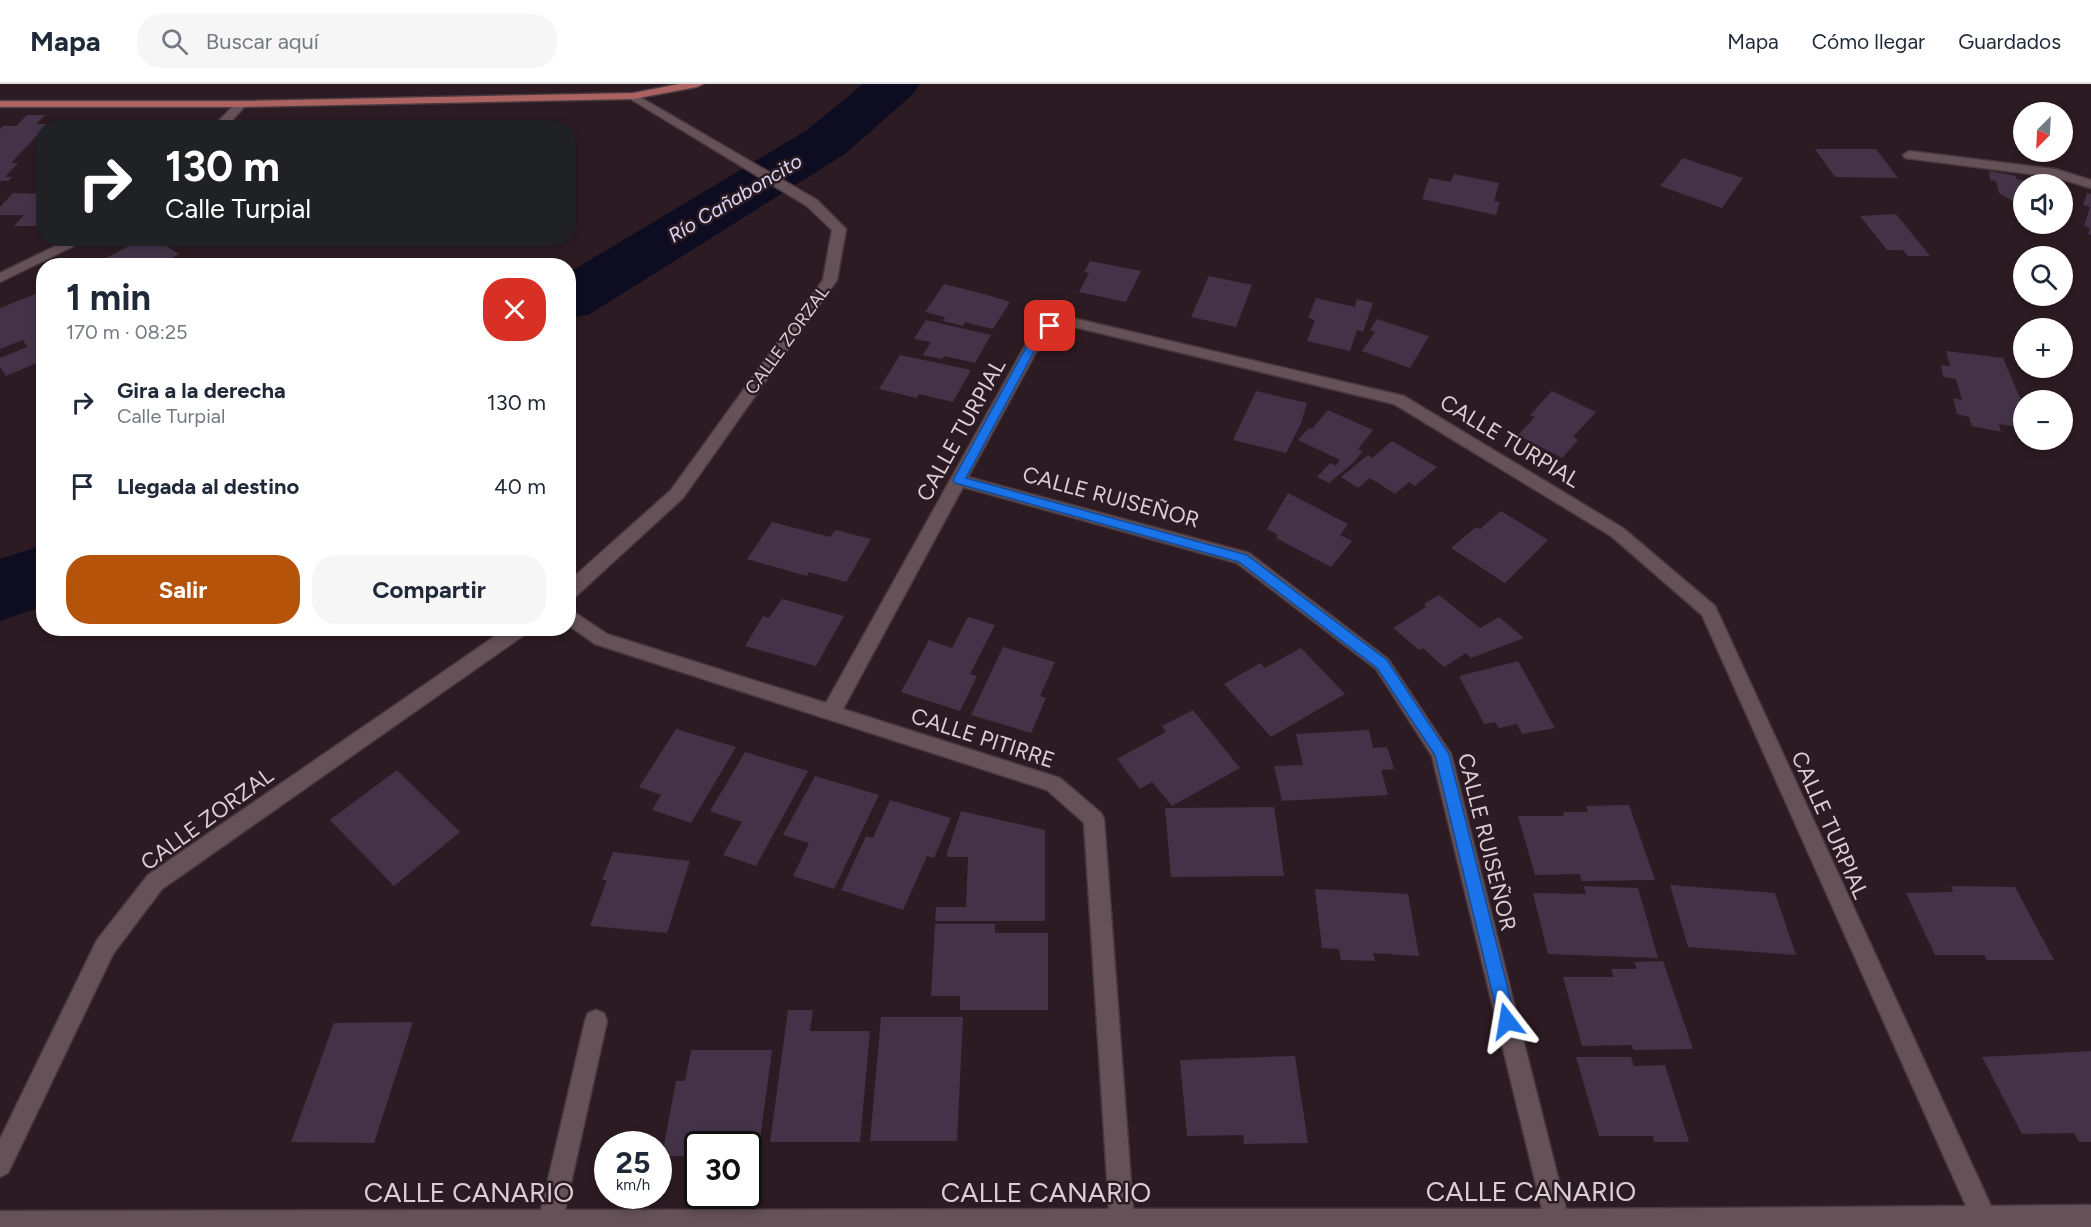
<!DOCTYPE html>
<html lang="es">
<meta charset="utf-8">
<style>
:root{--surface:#fff;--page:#f6f6f7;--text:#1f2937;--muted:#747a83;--line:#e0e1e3;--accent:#b45309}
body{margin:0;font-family:Figtree,sans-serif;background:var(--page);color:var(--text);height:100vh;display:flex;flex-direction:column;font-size:22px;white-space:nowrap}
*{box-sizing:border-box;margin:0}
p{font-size:20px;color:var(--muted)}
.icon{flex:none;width:33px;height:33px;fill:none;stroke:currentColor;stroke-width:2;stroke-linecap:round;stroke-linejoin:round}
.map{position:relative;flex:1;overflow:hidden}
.drawer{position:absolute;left:36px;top:174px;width:540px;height:378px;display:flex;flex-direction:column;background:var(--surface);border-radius:24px;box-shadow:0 3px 9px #0003}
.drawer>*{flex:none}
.banner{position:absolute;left:36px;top:36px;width:540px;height:126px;border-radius:24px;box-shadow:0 3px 9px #0003;background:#202124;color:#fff;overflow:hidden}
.needle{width:39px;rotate:204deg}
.fabs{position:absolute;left:2013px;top:18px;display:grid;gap:12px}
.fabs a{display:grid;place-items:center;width:60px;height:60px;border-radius:50%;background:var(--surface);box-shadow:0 3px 9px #0003;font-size:30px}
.speed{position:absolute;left:594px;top:1047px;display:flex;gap:12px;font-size:30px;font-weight:700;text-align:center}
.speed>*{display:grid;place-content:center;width:78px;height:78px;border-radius:50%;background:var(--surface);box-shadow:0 3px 9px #0003;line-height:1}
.speed small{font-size:15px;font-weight:400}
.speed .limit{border:3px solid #111;border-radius:9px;background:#fff;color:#111}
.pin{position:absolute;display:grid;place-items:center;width:51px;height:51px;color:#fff;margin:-26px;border-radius:12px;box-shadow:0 3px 9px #0006}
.me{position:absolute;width:66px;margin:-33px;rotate:346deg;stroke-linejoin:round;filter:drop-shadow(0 0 4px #0008)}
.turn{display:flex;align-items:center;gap:21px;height:126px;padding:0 30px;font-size:27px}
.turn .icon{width:78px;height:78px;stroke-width:2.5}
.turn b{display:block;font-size:42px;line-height:51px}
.round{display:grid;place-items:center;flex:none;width:63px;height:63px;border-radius:24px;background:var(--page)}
.summary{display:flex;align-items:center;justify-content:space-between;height:102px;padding:0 30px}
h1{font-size:36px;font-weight:700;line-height:45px}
.primary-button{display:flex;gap:12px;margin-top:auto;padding:12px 30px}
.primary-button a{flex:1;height:69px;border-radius:24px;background:var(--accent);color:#fff;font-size:24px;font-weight:700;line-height:69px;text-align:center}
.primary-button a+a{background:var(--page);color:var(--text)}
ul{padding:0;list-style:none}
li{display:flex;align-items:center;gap:18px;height:84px;padding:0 30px}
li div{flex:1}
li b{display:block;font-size:22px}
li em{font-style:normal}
header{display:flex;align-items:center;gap:36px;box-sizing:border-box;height:84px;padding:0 30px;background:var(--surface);border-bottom:2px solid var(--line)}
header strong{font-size:28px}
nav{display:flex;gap:33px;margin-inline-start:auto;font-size:21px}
.search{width:420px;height:54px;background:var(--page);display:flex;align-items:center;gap:15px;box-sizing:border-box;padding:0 21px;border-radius:24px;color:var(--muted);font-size:22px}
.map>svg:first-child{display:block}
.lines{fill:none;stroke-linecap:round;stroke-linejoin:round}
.river{fill:#0e0c20;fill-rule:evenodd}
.building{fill:#443348}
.minor-casing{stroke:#48393f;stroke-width:3}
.major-casing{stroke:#48393f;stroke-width:3}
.minor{fill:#665159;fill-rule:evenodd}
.major{fill:#ac6260;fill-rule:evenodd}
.route{fill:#1a73e8;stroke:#114b97;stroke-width:1.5}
.labels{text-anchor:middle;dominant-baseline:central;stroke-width:5;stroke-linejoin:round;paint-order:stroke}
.far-street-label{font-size:18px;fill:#dbced3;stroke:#2c1b22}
.far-water-label{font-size:20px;font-style:italic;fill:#d8d8f7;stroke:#2c1b22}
.street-label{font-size:22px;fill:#dbced3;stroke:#2c1b22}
.near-street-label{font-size:27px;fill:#dbced3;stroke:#2c1b22}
</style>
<header>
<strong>Mapa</strong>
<div class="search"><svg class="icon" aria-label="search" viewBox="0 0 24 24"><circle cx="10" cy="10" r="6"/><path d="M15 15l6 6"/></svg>Buscar aquí</div>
<nav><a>Mapa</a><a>Cómo llegar</a><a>Guardados</a></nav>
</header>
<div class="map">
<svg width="2091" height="1143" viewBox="0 0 2091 1143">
<rect width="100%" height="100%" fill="#2c1b22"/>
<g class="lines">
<g class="river">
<polygon points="863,0 920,0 912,11 845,70 590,230 568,235 568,189 807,46"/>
<polygon points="44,461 44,522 0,537 0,475"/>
</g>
</g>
<g class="building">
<polygon points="27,31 45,31 36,40 48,40 11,79 18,79 5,93 12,93 8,97 0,97 0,45 3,42 16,42"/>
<polygon points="1815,65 1876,65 1898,94 1835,93"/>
<polygon points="1683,74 1743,94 1722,124 1660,102"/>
<polygon points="1989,87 2016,92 2016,95 2043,100 2024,100 2024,119 2013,117 1999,109 1996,97 1990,96"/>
<polygon points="1454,90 1499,99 1494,117 1500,118 1496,131 1422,115 1429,94 1451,98"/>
<polygon points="2062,103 2068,104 2071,118 2062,117"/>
<polygon points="13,109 44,110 37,119 44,119 44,142 14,142 24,131 0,131 0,123"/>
<polygon points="2087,109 2091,110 2091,151 2088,150 2090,144 2084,142 2090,123 2083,121"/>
<polygon points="1896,130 1930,172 1908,172 1903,166 1887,166 1860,132"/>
<polygon points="144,154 153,154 179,170 158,182 95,180"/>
<polygon points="1090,177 1141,187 1126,218 1079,208 1089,189 1084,188"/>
<polygon points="1209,192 1252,201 1236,243 1191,233"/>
<polygon points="944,200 984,210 1010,218 993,245 965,238 963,242 943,237 945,233 925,228"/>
<polygon points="38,209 44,217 44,276 6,292 0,283 0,274 27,263 23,256 0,265 0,224"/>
<polygon points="1316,214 1355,223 1357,215 1373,219 1363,248 1357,246 1350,267 1307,257 1315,236 1308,234"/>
<polygon points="1377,235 1429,252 1410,284 1362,267 1375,248 1370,246"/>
<polygon points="926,236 991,251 975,279 944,272 942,275 923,271 931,258 914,255"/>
<polygon points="1946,267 2003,274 2024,323 2024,344 1999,340 2001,348 1972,342 1969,333 1957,330 1953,314 1962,316 1956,295 1943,293 1941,281 1950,282"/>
<polygon points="900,271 971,286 953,318 919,310 917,314 879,305"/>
<polygon points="1256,307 1307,319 1301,339 1286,369 1233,356"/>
<polygon points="1552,307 1596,328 1573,353 1578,356 1562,374 1518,351 1535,333 1530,331"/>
<polygon points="1328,326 1373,346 1358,365 1363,367 1353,379 1329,399 1317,393 1330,379 1335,382 1340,376 1298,356 1309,344 1312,345"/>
<polygon points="1392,357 1437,383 1415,402 1409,398 1395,410 1370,394 1358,404 1341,393 1368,371 1372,374"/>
<polygon points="1288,409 1348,440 1340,451 1352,457 1331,483 1276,454 1278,451 1267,445"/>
<polygon points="1501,427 1548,456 1505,499 1451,464 1476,443 1480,445"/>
<polygon points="772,438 830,453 835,446 871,455 846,498 809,488 807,492 747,475"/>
<polygon points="1439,511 1480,544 1499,533 1524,554 1471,574 1466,569 1444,583 1423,564 1419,566 1393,544 1426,523 1424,520"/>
<polygon points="782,515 844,532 816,582 745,562 763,532 769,534"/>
<polygon points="968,533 995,541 970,590 977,592 960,627 901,608 929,556 952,564"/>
<polygon points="1003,563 1055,578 1040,612 1046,614 1031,649 971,631"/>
<polygon points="1301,564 1345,610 1271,653 1224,600 1260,579 1265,584"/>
<polygon points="1518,577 1555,644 1522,650 1517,640 1499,644 1495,638 1484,640 1459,592"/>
<polygon points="1193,626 1240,684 1172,722 1152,698 1140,705 1117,675 1166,648 1162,642"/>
<polygon points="676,645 736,663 691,739 652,726 661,711 639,703"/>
<polygon points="1369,646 1373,664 1387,663 1394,685 1381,686 1388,711 1282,717 1274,682 1303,681 1296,650"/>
<polygon points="745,668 808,687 756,782 723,771 742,738 710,727"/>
<polygon points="397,686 460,748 394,802 330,736"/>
<polygon points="815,692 879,711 834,805 793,792 809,759 783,751"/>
<polygon points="890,716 951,734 934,774 927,772 903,826 841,806 866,752 873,754"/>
<polygon points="1629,721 1655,796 1581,797 1580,790 1535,791 1518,732 1564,732 1563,728 1588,728 1586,722"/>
<polygon points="1274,723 1284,792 1171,793 1165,724"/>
<polygon points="961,727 1045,746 1045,837 935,837 936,823 966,823 968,773 947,773 947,769"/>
<polygon points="613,768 690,777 667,849 590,842 607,796 602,796"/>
<polygon points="1670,801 1775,809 1796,871 1688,863"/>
<polygon points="1584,802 1638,804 1658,874 1548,870 1533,809 1586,810"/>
<polygon points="1951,802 2015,803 2054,876 1987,876 1984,871 1935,871 1906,809 1953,808"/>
<polygon points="1315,805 1408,810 1419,872 1373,869 1375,877 1341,876 1339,865 1322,864"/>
<polygon points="935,840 995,840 995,849 1048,849 1048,926 960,926 960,912 931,912"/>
<polygon points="1663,877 1693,965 1633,966 1632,961 1582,962 1563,893 1614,893 1611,885 1637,885 1634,878"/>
<polygon points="788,926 813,926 810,947 870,947 860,1058 770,1058"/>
<polygon points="881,933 963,933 957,1057 870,1057"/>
<polygon points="413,938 374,1059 291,1058 334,939"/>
<polygon points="691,966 772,966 760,1056 734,1057 734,1060 698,1060 698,1072 662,1072 676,997 685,997"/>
<polygon points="2091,967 2091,1058 2079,1058 2074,1049 2022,1050 1982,973"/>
<polygon points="1295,972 1308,1059 1244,1060 1243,1051 1187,1052 1180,976"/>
<polygon points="1576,973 1631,973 1634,982 1665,981 1689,1058 1654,1058 1653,1052 1599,1052"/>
</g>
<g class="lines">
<g class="minor-casing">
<g id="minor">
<polygon points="633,9 817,116 846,145 837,196 683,414 574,514 568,516 568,498 671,406 823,196 832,146 807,122 629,14 629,10"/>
<polygon points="237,18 247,20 225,44 212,44"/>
<polygon points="1909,67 2055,85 2091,96 2091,104 2054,93 1905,74 1903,71"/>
<polygon points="72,154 90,154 0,198 0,189"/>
<path d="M1060 231 1404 312 1623 444 1715 522 1991 1122 2091 1121V1143H0V1127L541 1126 585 937 588 929 596 926 604 929 607 937 565 1126 1109 1125 1084 739 1047 706 595 560 568 541V524L607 550 826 619 1032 249ZM1062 240 1394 320 1611 452 1702 531 1966 1122 1566 1125 1451 670 1388 575 1249 469 968 393 1045 252ZM963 403 1237 479 1376 585 1432 672 1542 1125H1133L1104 735 1101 729 1060 694 843 625Z"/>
<polygon points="507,544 530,544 527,549 162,805 113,870 8,1089 0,1093 0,1055 97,856 148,791"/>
</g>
</g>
<g class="major-casing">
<polygon id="major" points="679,0 703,0 697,3 633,15 241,23 0,23 0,17 241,17 633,9"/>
</g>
<use href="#minor" class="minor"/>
<use href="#major" class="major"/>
</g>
<polygon class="route" points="1050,239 1055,242 1043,251 966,394 1247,471 1387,576 1449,670 1516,937 1513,943 1507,945 1501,943 1499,937 1435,671 1377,584 1239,478 955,399 953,396 1034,249"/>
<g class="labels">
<g class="far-street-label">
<text transform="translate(787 256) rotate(-54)">CALLE ZORZAL</text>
</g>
<g class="far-water-label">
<text transform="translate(735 114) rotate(-31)">Río Cañaboncito</text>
</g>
<g class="street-label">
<text transform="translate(961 346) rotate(-61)">CALLE TURPIAL</text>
<text transform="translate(1510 357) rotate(31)">CALLE TURPIAL</text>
<text transform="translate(1111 413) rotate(15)">CALLE RUISEÑOR</text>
<text transform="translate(983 654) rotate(18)">CALLE PITIRRE</text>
<text transform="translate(207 735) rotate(-36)">CALLE ZORZAL</text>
<text transform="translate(1830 741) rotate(66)">CALLE TURPIAL</text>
<text transform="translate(1487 758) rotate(76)">CALLE RUISEÑOR</text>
</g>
<g class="near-street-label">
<text x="1531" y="1107">CALLE CANARIO</text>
<text x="469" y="1108">CALLE CANARIO</text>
<text x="1046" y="1108">CALLE CANARIO</text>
</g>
</g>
</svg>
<div class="fabs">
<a><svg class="needle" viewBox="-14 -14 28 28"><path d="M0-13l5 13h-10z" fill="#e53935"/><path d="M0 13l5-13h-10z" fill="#747a83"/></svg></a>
<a><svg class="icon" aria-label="sound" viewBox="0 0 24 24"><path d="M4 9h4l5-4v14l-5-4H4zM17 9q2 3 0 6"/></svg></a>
<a><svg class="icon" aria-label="search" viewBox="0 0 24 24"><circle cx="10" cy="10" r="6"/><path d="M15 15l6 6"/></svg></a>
<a>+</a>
<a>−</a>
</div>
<div class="speed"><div>25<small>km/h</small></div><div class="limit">30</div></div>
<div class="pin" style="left:1050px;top:242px;background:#d93025"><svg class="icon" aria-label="arrive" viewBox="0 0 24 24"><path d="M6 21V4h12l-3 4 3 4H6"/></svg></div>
<svg class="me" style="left:1507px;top:937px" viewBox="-20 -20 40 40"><path d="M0-17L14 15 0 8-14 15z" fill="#1a73e8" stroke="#fff" stroke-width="4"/></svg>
<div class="banner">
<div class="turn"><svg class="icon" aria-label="right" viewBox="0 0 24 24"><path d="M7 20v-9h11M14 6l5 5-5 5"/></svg><div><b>130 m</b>Calle Turpial</div></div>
</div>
<section class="drawer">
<div class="summary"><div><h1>1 min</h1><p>170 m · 08:25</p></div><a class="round" style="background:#d93025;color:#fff"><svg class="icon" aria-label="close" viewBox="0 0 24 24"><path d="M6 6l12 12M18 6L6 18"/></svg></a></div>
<ul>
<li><svg class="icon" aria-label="right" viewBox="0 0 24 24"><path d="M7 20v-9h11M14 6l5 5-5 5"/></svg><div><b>Gira a la derecha</b><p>Calle Turpial</p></div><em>130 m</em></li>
<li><svg class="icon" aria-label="arrive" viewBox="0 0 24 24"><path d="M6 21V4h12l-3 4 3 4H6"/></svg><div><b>Llegada al destino</b></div><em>40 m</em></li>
</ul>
<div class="primary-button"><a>Salir</a><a>Compartir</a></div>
</section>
</div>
